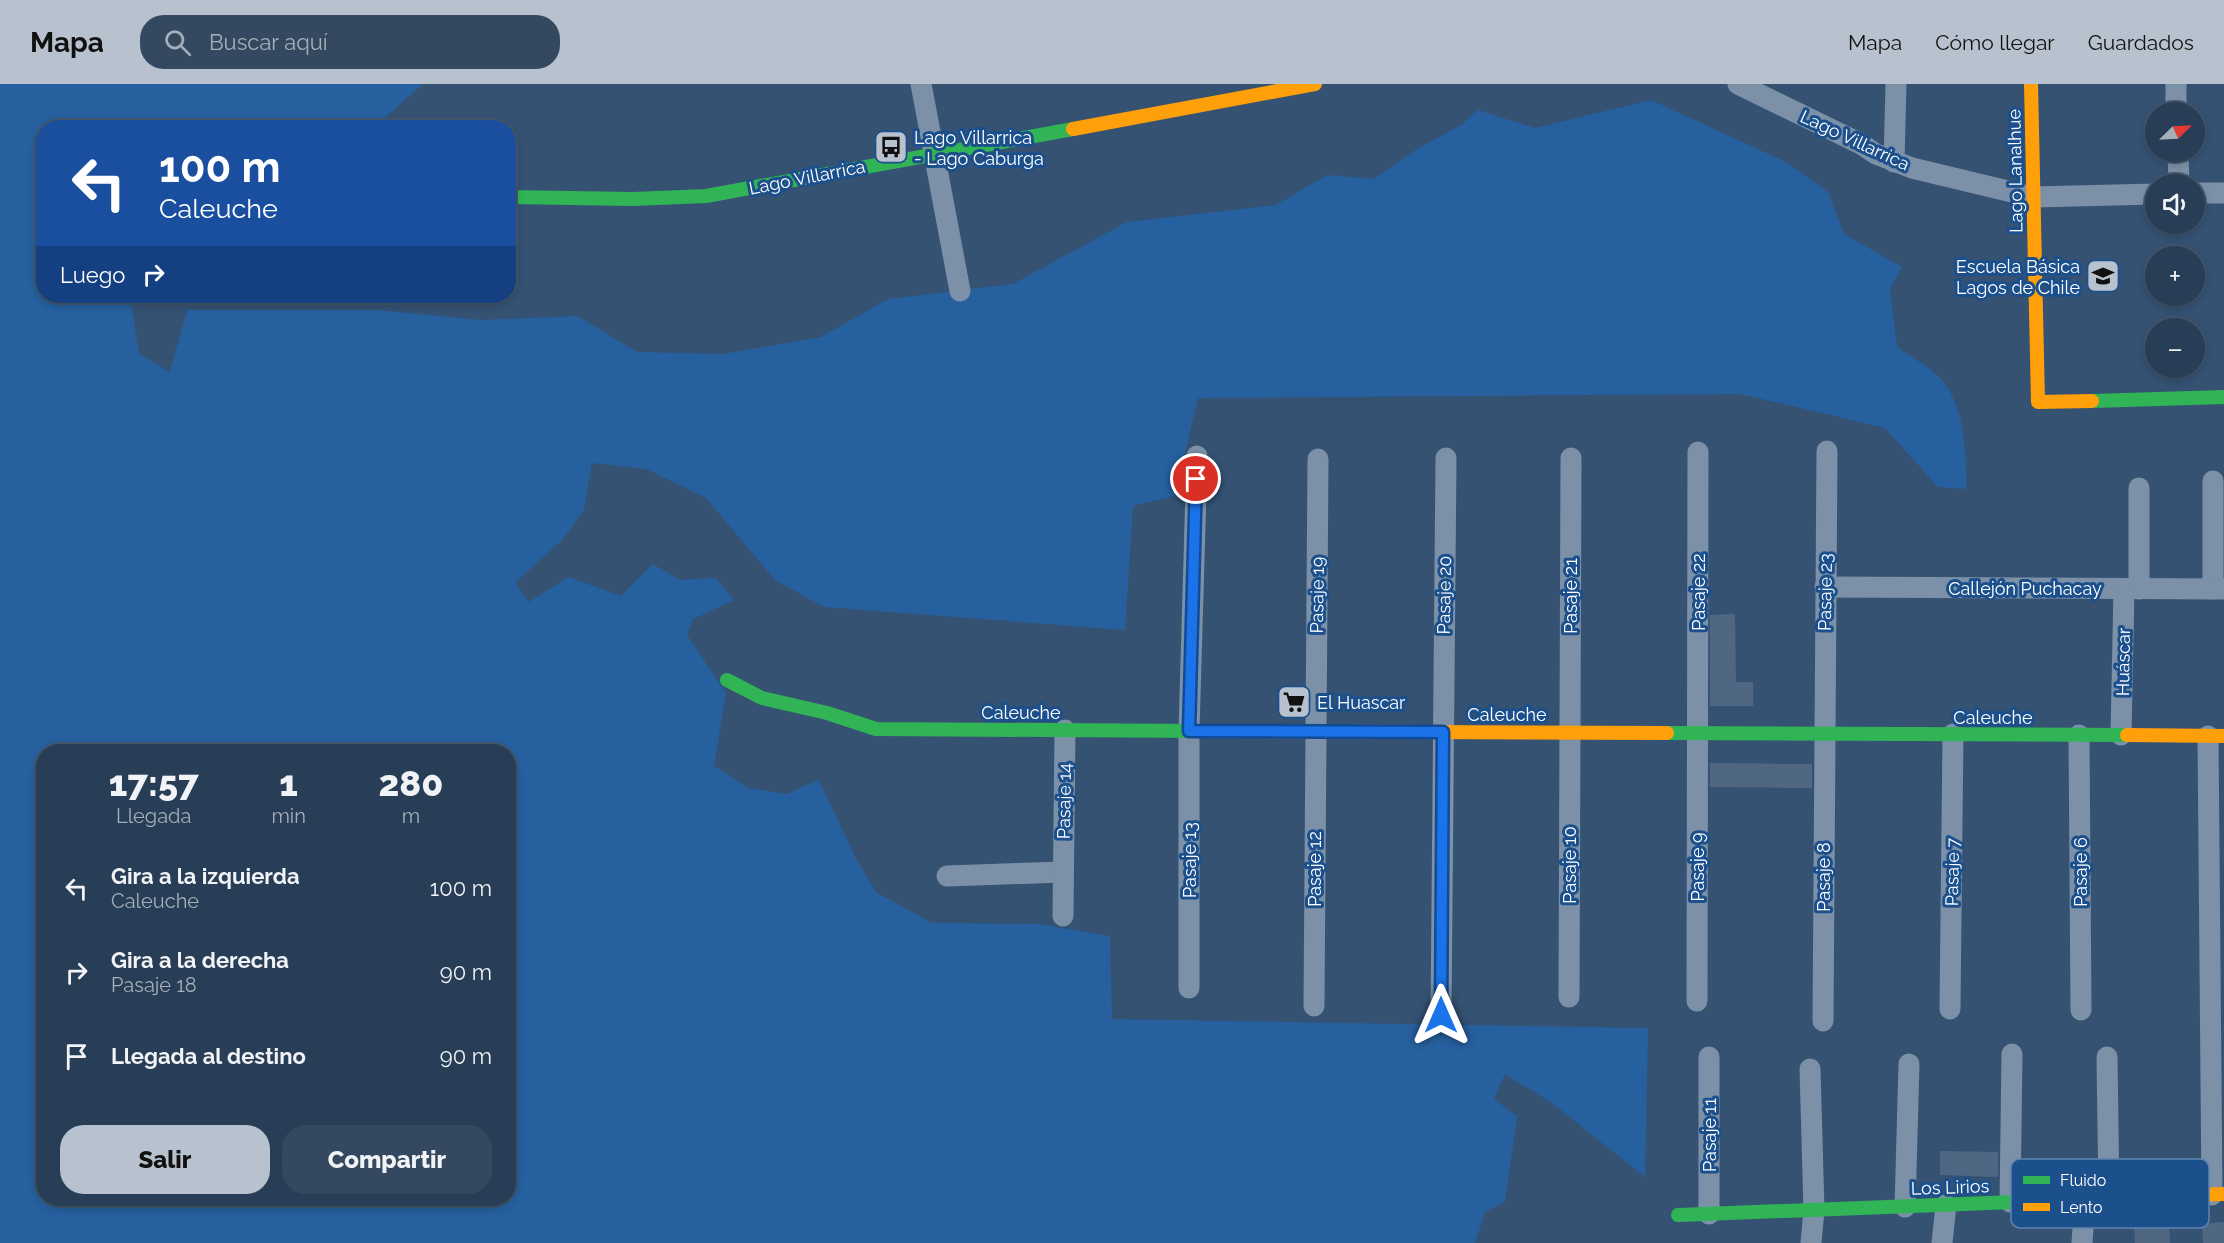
<!DOCTYPE html>
<html lang="es">
<meta charset="utf-8">
<style>
:root{--surface:#283e56;--page:#344960;--text:#f1f3f6;--muted:#a5aeb9;--line:#44576c;--accent:#b8c2ce}
body{margin:0;font-family:Raleway,sans-serif;background:var(--page);color:var(--text);height:100vh;display:flex;flex-direction:column;font-size:22px;white-space:nowrap}
*{box-sizing:border-box;margin:0}
p{font-size:20px;color:var(--muted)}
.icon{flex:none;width:33px;height:33px;fill:none;stroke:currentColor;stroke-width:2;stroke-linecap:round;stroke-linejoin:round}
.map{position:relative;flex:1;overflow:hidden}
.side{position:absolute;left:36px;top:660px;width:480px;height:462px;display:flex;flex-direction:column;background:var(--surface);border-radius:24px;box-shadow:0 3px 9px #0003,0 0 0 2px var(--line)}
.side>*{flex:none}
.top-card{position:absolute;left:36px;top:36px;width:480px;height:183px;border-radius:24px;box-shadow:0 3px 9px #0003,0 0 0 2px var(--line);background:#1a4fa0;color:#fff;overflow:hidden}
.needle{width:39px;rotate:66deg}
.tools{position:absolute;left:2145px;top:18px;display:grid;gap:12px}
.tools a{display:grid;place-items:center;width:60px;height:60px;border-radius:50%;background:var(--surface);box-shadow:0 3px 9px #0003,0 0 0 2px var(--line);font-size:30px}
.pin{position:absolute;display:grid;place-items:center;width:51px;height:51px;color:#fff;margin:-26px;border:3px solid #fff;border-radius:50%;box-shadow:0 2px 6px #0007}
.me{position:absolute;width:66px;margin:-33px;rotate:0deg;stroke-linejoin:round;filter:drop-shadow(0 0 4px #0008)}
.turn{display:flex;align-items:center;gap:21px;height:126px;padding:0 24px;font-size:27px}
.turn .icon{width:78px;height:78px;stroke-width:2.5}
.turn b{display:block;font-size:42px;line-height:51px}
.then{display:flex;align-items:center;height:57px;padding:0 24px;background:#0003;gap:12px;font-size:22px}
.eta{display:flex;justify-content:space-evenly;align-items:center;height:102px;text-align:center}
.eta b{font-size:36px;font-weight:800;line-height:42px}
.cta{display:flex;gap:12px;margin-top:auto;padding:12px 24px}
.cta a{flex:1;height:69px;border-radius:24px;background:var(--accent);color:#111;font-size:24px;font-weight:800;line-height:69px;text-align:center}
.cta a+a{background:var(--page);color:var(--text)}
ul{padding:0;list-style:none}
li{display:flex;align-items:center;gap:18px;height:84px;padding:0 24px}
li div{flex:1}
li b{display:block;font-size:22px}
li em{font-style:normal}
header{display:flex;align-items:center;gap:36px;box-sizing:border-box;height:84px;padding:0 30px;background:var(--accent);color:#111}
header strong{font-size:28px}
nav{display:flex;gap:33px;margin-inline-start:auto;font-size:21px}
.search{width:420px;height:54px;background:var(--page);display:flex;align-items:center;gap:15px;box-sizing:border-box;padding:0 21px;border-radius:24px;color:var(--muted);font-size:22px}
.map>svg:first-child{display:block}
.green{fill:#26609f;fill-rule:evenodd}
.building{fill:#4f6782}
.lines{fill:none;stroke-linecap:round;stroke-linejoin:round}
.street{stroke:#7c91a7;stroke-width:21}
.fast{stroke:#30b455;stroke-width:14}
.slow{stroke:#ff9f0a;stroke-width:14}
.route-casing{stroke:#114b97;stroke-width:15}
.route{stroke:#1a73e8;stroke-width:10}
.labels{text-anchor:middle;dominant-baseline:central;stroke-width:6;stroke-linejoin:round;paint-order:stroke}
.poi-label{font-size:18px;fill:#fff;stroke:#1b508d;text-anchor:start}
.street-label{font-size:18px;fill:#fff;stroke:#1b508d}
.key{fill:#1b508d;stroke:#5f84af;stroke-width:1.5}
.key-label{font-size:16px;fill:#fff}
</style>
<header>
<strong>Mapa</strong>
<div class="search"><svg class="icon" aria-label="search" viewBox="0 0 24 24"><circle cx="10" cy="10" r="6"/><path d="M15 15l6 6"/></svg>Buscar aquí</div>
<nav><a>Mapa</a><a>Cómo llegar</a><a>Guardados</a></nav>
</header>
<div class="map">
<svg width="2224" height="1159" viewBox="0 0 2224 1159">
<rect width="100%" height="100%" fill="#355273"/>
<path class="green" d="M0 0H423L374 43 44 44V212H130L139 270 170 288 187 226H377L481 236 577 232 637 268 723 270 821 253 888 215 1013 200 1127 138 1276 121 1327 91 1374 95 1417 65 1461 41 1478 26 1535 44 1651 16 1788 79 1828 108 1844 150 1902 183 1890 205 1897 263C1911 273 1928 282 1939 293 1965 319 1967 371 1966 405L1938 403 1885 344 1741 310 1198 314 1175 412 1133 422 1125 546 824 523 775 496 706 414 646 385 592 379 584 426 562 456 515 499 529 518 568 493 621 512 653 480 680 496 716 494 734 516 693 535 687 551 726 609 714 682 749 704 787 710 819 696 856 775 876 808 932 839 1040 840 1110 852 1112 935 1648 944 1645 1093 1552 1019 1505 990 1494 1015 1517 1032 1505 1118 1485 1128 1475 1159H0ZM44 668H508V1114H44Z"/>
<g class="building">
<polygon points="1735,530 1736,598 1753,598 1753,622 1710,622 1710,531"/>
<polygon points="1710,679 1812,680 1812,704 1710,703"/>
<polygon points="1940,1067 1998,1068 1998,1093 1940,1091"/>
<polygon points="2224,1138 2224,1159 2203,1159 2202,1140"/>
<polygon points="2169,1139 2170,1159 2135,1159 2134,1141"/>
</g>
<g class="lines">
<g class="street">
<polyline points="921,0 960,207"/>
<polyline points="1738,0 1861,60 1876,70 1912,84 2033,113 2156,110"/>
<polyline points="2176,0 2176,28"/>
<polyline points="2178,68 2179,100"/>
<polyline points="1894,78 1896,0"/>
<polyline points="2194,109 2224,109"/>
<polyline points="2213,397 2213,505"/>
<polyline points="1825,503 2224,505"/>
<polyline points="2139,505 2139,404"/>
<polyline points="2079,651 2081,926"/>
<polyline points="2121,651 2124,505"/>
<polyline points="2208,652 2212,1111"/>
<polyline points="947,792 1063,788"/>
<polyline points="1063,832 1065,646"/>
<polyline points="1189,904 1189,647 1197,372"/>
<polyline points="1569,913 1571,374"/>
<polyline points="1697,917 1698,368"/>
<polyline points="1314,922 1318,375"/>
<polyline points="1950,925 1953,650"/>
<polyline points="1441,931 1446,374"/>
<polyline points="1823,937 1827,367"/>
<polyline points="1709,973 1709,1130"/>
<polyline points="2107,973 2109,1114"/>
<polyline points="1810,985 1814,1126 1811,1159"/>
<polyline points="2010,1118 2012,970"/>
<polyline points="1905,1123 1909,980"/>
<polyline points="1942,1159 1946,1121"/>
<polyline points="2082,1159 2085,1115"/>
</g>
<g class="fast">
<polyline points="508,113 632,115 706,112 1073,45"/>
<polyline points="2092,317 2224,313"/>
<polyline points="727,596 762,614 827,629 876,645 1199,647"/>
<polyline points="1667,649 2127,651"/>
<polyline points="1678,1131 2067,1116"/>
</g>
<g class="slow">
<polyline points="2031,0 2038,318 2092,317"/>
<polyline points="1073,45 1315,0"/>
<polyline points="1199,647 1667,649"/>
<polyline points="2127,651 2224,652"/>
<polyline points="2067,1116 2224,1110"/>
</g>
</g>
<g class="lines">
<g class="route-casing">
<polyline id="route" points="1196,395 1189,647 1443,648 1441,931"/>
</g>
<use href="#route" class="route"/>
</g>
<defs>
<g id="bus-square" transform="scale(1.725)"><rect x="-9" y="-9" width="18" height="18" rx="4" fill="#b8c2ce" stroke="#1b508d"/><path d="M-5-6H5V4H4V6H2V4H-2V6H-4V4H-5ZM-3.5-4V0h7V-4ZM-3.5 1.2v1.5H-2V1.2ZM2 1.2v1.5H3.5V1.2Z" fill="#111"/></g>
<g id="school-square" transform="scale(1.725)"><rect x="-9" y="-9" width="18" height="18" rx="4" fill="#b8c2ce" stroke="#1b508d"/><path d="M0-5L7-2L0 1L-7-2ZM-4 1L0 2.5L4 1V4Q0 6-4 4Z" fill="#111"/></g>
<g id="supermarket-square" transform="scale(1.725)"><rect x="-9" y="-9" width="18" height="18" rx="4" fill="#b8c2ce" stroke="#1b508d"/><path d="M-6-5.5h2.5l.6 2H6L4.5 2H-2.5L-4.4-4H-6ZM-1.5 3.2a1.3 1.3 0 1 0 .1 0ZM3 3.2a1.3 1.3 0 1 0 .1 0Z" fill="#111"/></g>
</defs>
<g fill-rule="evenodd">
<use href="#bus-square" x="891" y="63"/>
<use href="#school-square" x="2103" y="192"/>
<use href="#supermarket-square" x="1294" y="618"/>
</g>
<g class="labels">
<g class="poi-label">
<text x="914" y="53">Lago Villarrica<tspan x="914" dy="21">- Lago Caburga</tspan></text>
<text x="2080" y="182" text-anchor="end">Escuela Básica<tspan x="2080" dy="21">Lagos de Chile</tspan></text>
<text x="1317" y="618">El Huascar</text>
</g>
<g class="street-label">
<text transform="translate(1855 56) rotate(25)">Lago Villarrica</text>
<text transform="translate(2015 87) rotate(-91)">Lago Lanalhue</text>
<text transform="translate(807 93) rotate(-11)">Lago Villarrica</text>
<text x="2025" y="504">Callejón Puchacay</text>
<text transform="translate(1698 508) rotate(-90)">Pasaje 22</text>
<text transform="translate(1825 508) rotate(-89)">Pasaje 23</text>
<text transform="translate(1317 511) rotate(-89)">Pasaje 19</text>
<text transform="translate(1444 511) rotate(-89)">Pasaje 20</text>
<text transform="translate(1570 512) rotate(-90)">Pasaje 21</text>
<text transform="translate(2123 578) rotate(-89)">Huáscar</text>
<text x="1021" y="628">Caleuche</text>
<text x="1507" y="630">Caleuche</text>
<text x="1993" y="633">Caleuche</text>
<text transform="translate(1064 717) rotate(-89)">Pasaje 14</text>
<text transform="translate(1189 776) rotate(-90)">Pasaje 13</text>
<text transform="translate(1569 781) rotate(-90)">Pasaje 10</text>
<text transform="translate(1697 783) rotate(-90)">Pasaje 9</text>
<text transform="translate(1314 785) rotate(-90)">Pasaje 12</text>
<text transform="translate(1952 788) rotate(-89)">Pasaje 7</text>
<text transform="translate(2080 788) rotate(-90)">Pasaje 6</text>
<text transform="translate(1823 793) rotate(-90)">Pasaje 8</text>
<text transform="translate(1709 1051) rotate(-90)">Pasaje 11</text>
<text transform="translate(1950 1103) rotate(-2)">Los Lirios</text>
</g>
</g>
<rect x="2011" y="1075" width="198" height="69" rx="9" class="key"/>
<rect x="2023" y="1092" width="27" height="8" fill="#30b455"/>
<rect x="2023" y="1119" width="27" height="8" fill="#ff9f0a"/>
<g class="key-label">
<text x="2060" y="1102">Fluido</text>
<text x="2060" y="1129">Lento</text>
</g>
</svg>
<div class="tools">
<a><svg class="needle" viewBox="-14 -14 28 28"><path d="M0-13l5 13h-10z" fill="#e53935"/><path d="M0 13l5-13h-10z" fill="#a5aeb9"/></svg></a>
<a><svg class="icon" aria-label="sound" viewBox="0 0 24 24"><path d="M4 9h4l5-4v14l-5-4H4zM17 9q2 3 0 6"/></svg></a>
<a>+</a>
<a>−</a>
</div>
<div class="pin" style="left:1196px;top:395px;background:#d93025"><svg class="icon" aria-label="arrive" viewBox="0 0 24 24"><path d="M6 21V4h12l-3 4 3 4H6"/></svg></div>
<svg class="me" style="left:1441px;top:931px" viewBox="-20 -20 40 40"><path d="M0-17L14 15 0 8-14 15z" fill="#1a73e8" stroke="#fff" stroke-width="4"/></svg>
<div class="top-card">
<div class="turn"><svg class="icon" aria-label="left" viewBox="0 0 24 24"><path d="M17 20v-9H6M10 6l-5 5 5 5"/></svg><div><b>100 m</b>Caleuche</div></div>
<div class="then">Luego<svg class="icon" aria-label="right" viewBox="0 0 24 24"><path d="M7 20v-9h11M14 6l5 5-5 5"/></svg></div>
</div>
<section class="side">
<div class="eta">
<div><b>17:57</b><p>Llegada</p></div>
<div><b>1</b><p>min</p></div>
<div><b>280</b><p>m</p></div>
</div>
<ul>
<li><svg class="icon" aria-label="left" viewBox="0 0 24 24"><path d="M17 20v-9H6M10 6l-5 5 5 5"/></svg><div><b>Gira a la izquierda</b><p>Caleuche</p></div><em>100 m</em></li>
<li><svg class="icon" aria-label="right" viewBox="0 0 24 24"><path d="M7 20v-9h11M14 6l5 5-5 5"/></svg><div><b>Gira a la derecha</b><p>Pasaje 18</p></div><em>90 m</em></li>
<li><svg class="icon" aria-label="arrive" viewBox="0 0 24 24"><path d="M6 21V4h12l-3 4 3 4H6"/></svg><div><b>Llegada al destino</b></div><em>90 m</em></li>
</ul>
<div class="cta"><a>Salir</a><a>Compartir</a></div>
</section>
</div>
